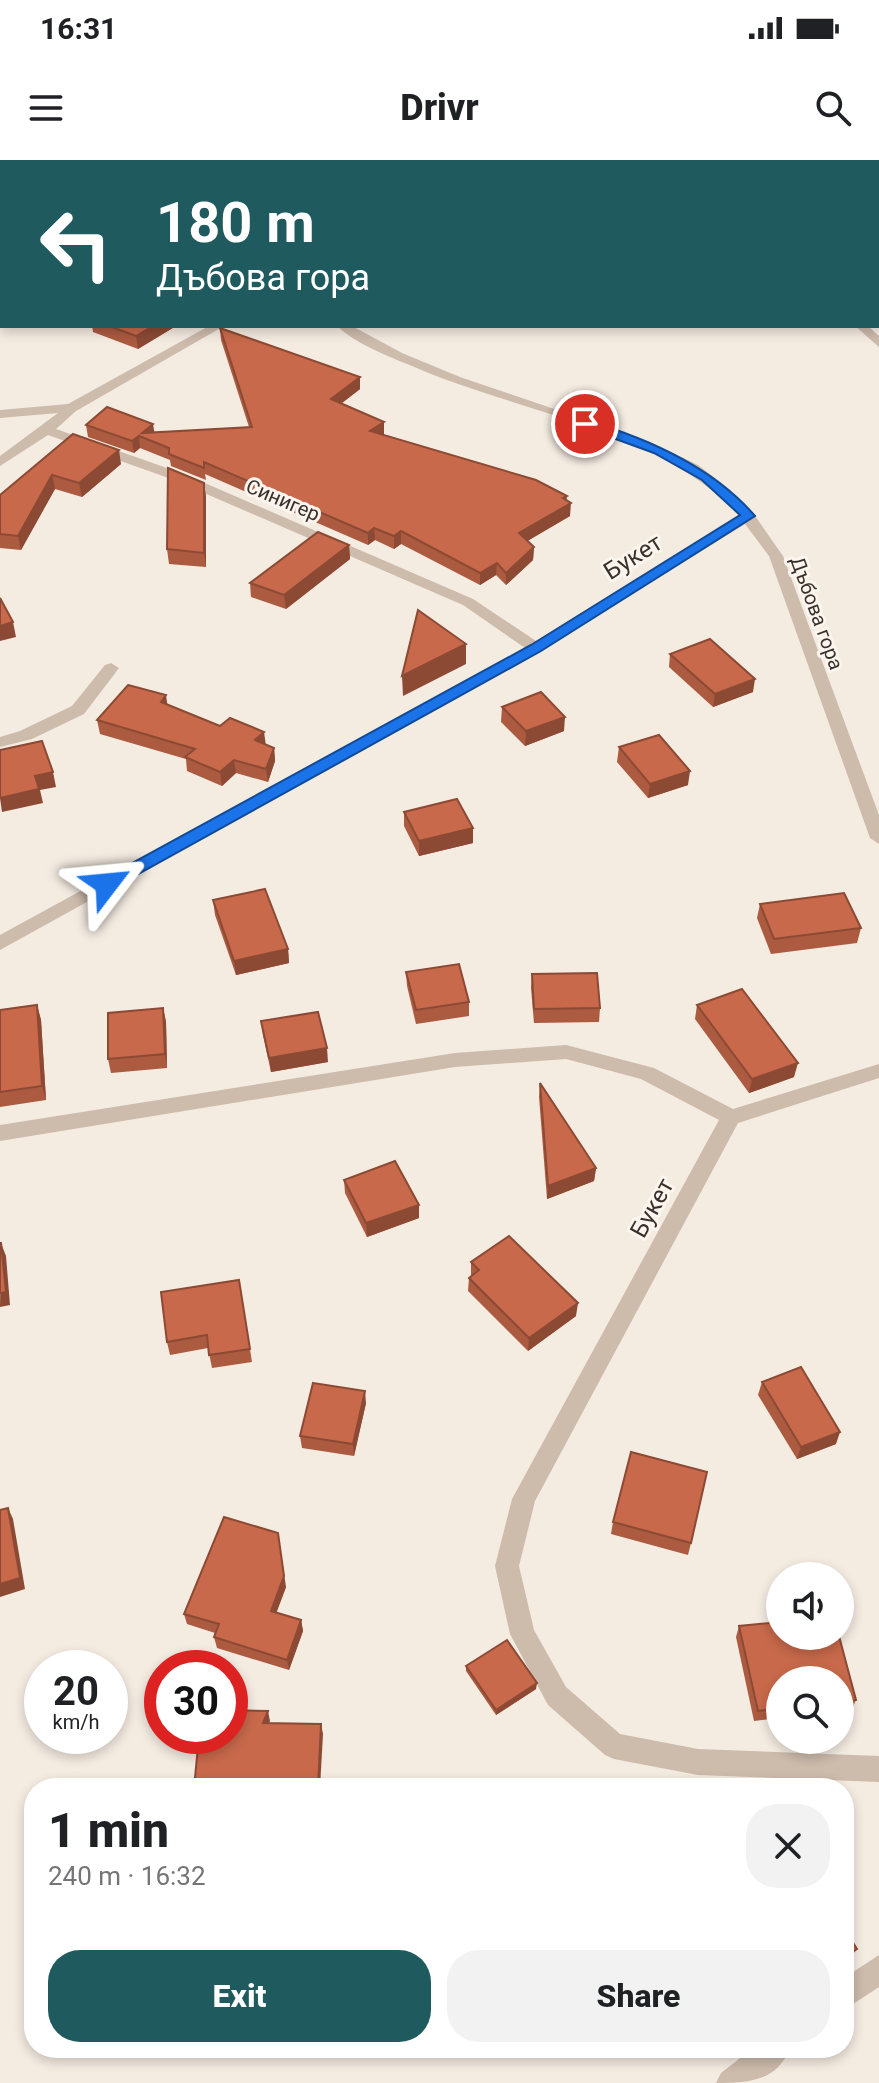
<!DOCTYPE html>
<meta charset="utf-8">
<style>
:root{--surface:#fff;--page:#f2f2f2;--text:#202124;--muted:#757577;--accent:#1f5a5e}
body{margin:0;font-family:Roboto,sans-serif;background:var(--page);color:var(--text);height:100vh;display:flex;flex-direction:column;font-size:30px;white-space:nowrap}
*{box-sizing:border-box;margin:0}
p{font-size:26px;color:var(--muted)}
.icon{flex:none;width:44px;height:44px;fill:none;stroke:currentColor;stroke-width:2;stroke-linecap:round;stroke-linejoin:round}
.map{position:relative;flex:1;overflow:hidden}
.details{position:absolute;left:24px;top:1618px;width:830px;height:280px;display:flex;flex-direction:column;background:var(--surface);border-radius:32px;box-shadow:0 4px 12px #0003}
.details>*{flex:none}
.hud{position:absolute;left:0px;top:0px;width:880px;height:168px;box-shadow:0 4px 12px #0003;background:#1f5a5e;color:#fff;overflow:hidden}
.fabs{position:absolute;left:766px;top:1402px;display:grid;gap:16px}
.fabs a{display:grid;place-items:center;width:88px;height:88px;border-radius:50%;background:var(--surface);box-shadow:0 4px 12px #0003;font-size:40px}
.speed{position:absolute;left:24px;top:1490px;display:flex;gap:16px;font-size:40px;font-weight:700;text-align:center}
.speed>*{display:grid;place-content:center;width:104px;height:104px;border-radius:50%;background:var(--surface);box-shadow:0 4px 12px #0003;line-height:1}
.speed small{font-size:20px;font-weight:400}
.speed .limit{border:12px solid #d22;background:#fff;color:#111}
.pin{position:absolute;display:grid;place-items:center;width:68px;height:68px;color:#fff;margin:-34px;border:4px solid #fff;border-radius:50%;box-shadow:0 2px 8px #0007}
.me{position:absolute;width:88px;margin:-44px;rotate:61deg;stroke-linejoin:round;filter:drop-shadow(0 0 6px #0008)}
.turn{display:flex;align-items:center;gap:28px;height:168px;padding:0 24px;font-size:36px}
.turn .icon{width:104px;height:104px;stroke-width:2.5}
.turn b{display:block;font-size:56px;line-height:68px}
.round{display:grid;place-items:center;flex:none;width:84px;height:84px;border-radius:32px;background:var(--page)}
.summary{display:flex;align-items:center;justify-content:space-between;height:136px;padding:0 24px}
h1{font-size:48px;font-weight:800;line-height:60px}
.primary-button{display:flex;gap:16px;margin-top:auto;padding:16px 24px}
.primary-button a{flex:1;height:92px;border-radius:32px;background:var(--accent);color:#fff;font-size:32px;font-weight:800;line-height:92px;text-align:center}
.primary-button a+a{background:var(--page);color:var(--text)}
.status{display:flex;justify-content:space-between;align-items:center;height:56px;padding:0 40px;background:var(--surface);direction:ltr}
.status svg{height:22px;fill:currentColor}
header{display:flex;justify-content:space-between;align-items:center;height:104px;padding:0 24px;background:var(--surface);font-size:36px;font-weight:800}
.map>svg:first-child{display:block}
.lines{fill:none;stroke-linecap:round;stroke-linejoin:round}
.minor{fill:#cdbbac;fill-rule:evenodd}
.wall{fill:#ac5a40}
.shaded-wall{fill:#8c4a34}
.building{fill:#c8694b;stroke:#8c4a34;stroke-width:2}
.route{fill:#1a73e8;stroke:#114b97;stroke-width:2}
.labels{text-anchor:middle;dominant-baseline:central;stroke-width:6;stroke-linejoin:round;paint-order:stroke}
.far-street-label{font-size:20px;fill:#3b302b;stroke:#fbf5ee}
.street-label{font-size:24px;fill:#3b302b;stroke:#fbf5ee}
</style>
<div class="status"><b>16:31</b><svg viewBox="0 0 49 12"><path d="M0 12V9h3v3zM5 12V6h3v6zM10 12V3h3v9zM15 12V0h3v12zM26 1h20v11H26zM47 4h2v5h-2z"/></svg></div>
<header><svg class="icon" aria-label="menu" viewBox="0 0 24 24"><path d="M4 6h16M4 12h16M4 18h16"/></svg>Drivr<svg class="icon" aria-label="search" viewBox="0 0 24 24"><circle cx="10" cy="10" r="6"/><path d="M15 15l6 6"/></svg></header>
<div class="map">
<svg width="879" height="1923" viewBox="0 0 879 1923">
<rect width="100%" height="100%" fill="#f4ebe1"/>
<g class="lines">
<g class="minor">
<rect x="0" y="35" width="2" height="7"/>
<rect x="878" y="102" width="1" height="8"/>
<path d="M209 166H224L76 251 56 269 184 314 473 439 536 481 739 356C665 271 514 251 412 206 388 196 356 184 337 166H352L402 193 460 217 648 281 698 305 723 324 753 353 783 396 879 655V684L870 678 769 396 745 364 541 491 0 790V775L525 488 463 445 174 320 48 275 0 306V296L58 253 0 258V250L68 244Z"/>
<polygon points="855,166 868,166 879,176 879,187"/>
<polygon points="111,503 119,508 84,554 32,579 0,587 0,577 20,571 72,546 105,505"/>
<polygon points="566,885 654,908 733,949 879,904 879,918 738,963 535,1341 519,1406 534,1470 566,1527 620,1574 698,1589 879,1596 879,1622 698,1615 614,1599 605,1595 548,1545 510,1474 495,1406 512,1339 719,960 641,919 566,899 455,907 0,981 0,965 455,893"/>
<polygon points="879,1795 879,1827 844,1850 844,1818"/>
<path d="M753 1888H790C777 1922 747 1923 716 1923L721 1913Z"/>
</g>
</g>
<g class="wall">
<polygon points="92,166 176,166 138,189 93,172"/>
<polygon points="220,168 360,229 341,244 384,274 383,275 567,341 570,356 527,381 534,387 533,400 506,425 496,415 480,425 401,384 394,389 375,380 368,385 205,314 206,320 171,306 170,300 140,288 134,293 88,277 86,265 154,272 249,267 221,180"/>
<polygon points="73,274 121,304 82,337 55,329 21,390 0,388 0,335"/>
<polygon points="204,323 206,337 206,407 169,404 167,389"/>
<polygon points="349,385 350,399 286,449 251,437 250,423"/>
<polygon points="670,494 753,532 713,547 669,507"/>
<polygon points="168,545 274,588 275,601 268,622 236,613 222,626 187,611 186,599 100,574 97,560"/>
<polygon points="502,547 564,571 525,586 501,562"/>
<polygon points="619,587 688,625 648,638 617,602"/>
<polygon points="404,652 473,668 473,683 419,696 404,666"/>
<polygon points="213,740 288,789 289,803 236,815 215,755"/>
<polygon points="760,744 861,768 857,783 771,794 757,758"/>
<polygon points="406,812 469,842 469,856 416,864 407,826"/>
<polygon points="532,814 600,848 599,862 534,863 531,828"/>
<polygon points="37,845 41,860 46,940 0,947 0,850"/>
<polygon points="697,845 794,917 749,933 695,859"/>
<polygon points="163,848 166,862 167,908 111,913 108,899"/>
<polygon points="261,861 328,902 271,912 263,875"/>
<polygon points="540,923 596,1008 594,1021 547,1039 539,937"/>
<polygon points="344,1020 419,1058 367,1077 345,1033"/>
<polygon points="471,1102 576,1156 528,1191 468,1131 469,1118 471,1116"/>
<polygon points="239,1120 252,1202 212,1208 208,1188 170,1195 167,1182"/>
<polygon points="762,1222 836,1284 797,1299 758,1235"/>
<polygon points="366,1243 354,1296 302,1288 300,1276"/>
<polygon points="613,1362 691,1383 688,1395 611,1374"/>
<polygon points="286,1427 276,1453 301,1460 303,1471 289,1510 217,1488 214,1477 215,1473 187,1464 184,1454"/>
<polygon points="780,1462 780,1476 839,1476 856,1540 851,1551 840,1552 840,1520 780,1520 780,1558 754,1561 736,1477 739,1466"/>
<polygon points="466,1506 536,1529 496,1555 466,1511"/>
</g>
<g class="shaded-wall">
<polygon points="153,166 176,166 138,189 136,176"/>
<polygon points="360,217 360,229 331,251 331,239"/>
<polygon points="384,262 384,274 370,283 370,271"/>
<polygon points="153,264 155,276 142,273"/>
<polygon points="139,276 140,288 134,293 132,281"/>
<polygon points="119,290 121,304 82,337 79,323"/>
<polygon points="52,315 55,329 21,390 18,376"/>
<polygon points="204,323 206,337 206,407 204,393"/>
<polygon points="567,336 566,346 571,343 570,356 519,386 519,373"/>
<polygon points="374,368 375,380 368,385 368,373"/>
<polygon points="401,371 401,384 394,389 394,376"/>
<polygon points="349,385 350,399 286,449 284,435"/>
<polygon points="534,387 533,400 506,425 506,413"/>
<polygon points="497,403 496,415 480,425 480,413"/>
<polygon points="13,462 16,477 0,481 0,466"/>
<polygon points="466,484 466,504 403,536 402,516"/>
<polygon points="755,519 753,532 713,547 715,534"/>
<polygon points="166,535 168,549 161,542"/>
<polygon points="565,557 564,571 525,586 526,571"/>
<polygon points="264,572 266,586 255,580"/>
<polygon points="274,588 275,601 268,622 266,609"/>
<polygon points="234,600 236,613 222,626 220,612"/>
<polygon points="690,611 688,625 648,638 650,624"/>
<polygon points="53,612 56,627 40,630 43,643 2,652 0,638 35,616"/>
<polygon points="473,668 473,683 419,696 419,681"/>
<polygon points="288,789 289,803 236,815 234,801"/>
<polygon points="37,845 41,860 46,940 42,926"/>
<polygon points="163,848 166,862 167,908 165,894"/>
<polygon points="327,888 328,902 271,912 269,898"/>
<polygon points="798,903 794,917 749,933 752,919"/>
<polygon points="596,1008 594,1021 547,1039 548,1026"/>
<polygon points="419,1045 419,1058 367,1077 366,1063"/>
<polygon points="1,1083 6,1096 10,1145 0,1147"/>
<polygon points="578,1143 576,1156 528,1191 529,1178"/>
<polygon points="365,1231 366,1243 354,1296 353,1284"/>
<polygon points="840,1272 836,1284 797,1299 801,1287"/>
<polygon points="8,1348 13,1359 25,1429 0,1437 0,1424"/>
<polygon points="278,1373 286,1427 273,1462 271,1451"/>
<polygon points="301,1460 303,1471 289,1510 287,1500"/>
<polygon points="537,1523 536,1529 496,1555 496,1550"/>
<polygon points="268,1551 270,1561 265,1573 263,1563"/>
<polygon points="321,1564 323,1574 320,1628 318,1628"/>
<polygon points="857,1789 848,1800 844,1802 844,1797"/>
</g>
<g class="building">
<polygon points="48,0 286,0 286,2 44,2"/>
<polygon points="878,30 879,30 878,71"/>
<polygon points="109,166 153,166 136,176"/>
<polygon points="220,168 360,217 331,239 384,262 370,271 536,320 567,336 563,338 571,343 519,373 534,387 506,413 497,403 480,413 401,371 394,376 374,368 368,373 204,302 204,308 169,294 169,288 139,276 132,281 86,265 107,247 153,264 142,273 252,267"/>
<polygon points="73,274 119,290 79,323 52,315 18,376 0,374 0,335"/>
<polygon points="168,308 204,323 204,393 167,389"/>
<polygon points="318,372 349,385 284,435 250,423"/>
<polygon points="0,438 13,462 0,466"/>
<polygon points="418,450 466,484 402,516"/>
<polygon points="710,479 755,519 715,534 670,494"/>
<polygon points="128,525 166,535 161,542 220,566 230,558 264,572 255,580 274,588 266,609 234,600 220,612 185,597 195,589 97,560"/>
<polygon points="541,532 565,557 526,571 502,547"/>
<polygon points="659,575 690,611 650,624 619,587"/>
<polygon points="42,581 53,612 35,616 39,629 0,638 0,590"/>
<polygon points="457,639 473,668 419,681 404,652"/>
<polygon points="265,729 288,789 234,801 213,740"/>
<polygon points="844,733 861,768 774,779 760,744"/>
<polygon points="459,804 469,842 416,850 406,812"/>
<polygon points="597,813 600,848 534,849 532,814"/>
<polygon points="742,829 798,903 752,919 697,845"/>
<polygon points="37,845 42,926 0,932 0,850"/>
<polygon points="163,848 165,894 108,899 108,853"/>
<polygon points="318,852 327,888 269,898 261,861"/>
<polygon points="540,923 596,1008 548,1026"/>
<polygon points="395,1001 419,1045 366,1063 344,1020"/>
<polygon points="509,1076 578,1143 529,1178 469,1118 479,1110 471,1102"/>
<polygon points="0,1083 1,1083 6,1132 0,1133"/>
<polygon points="239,1120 250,1189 209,1195 207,1175 167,1182 161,1132"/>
<polygon points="801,1207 840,1272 801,1287 762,1222"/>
<polygon points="313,1223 365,1231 353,1284 300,1276"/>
<polygon points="631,1292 707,1312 691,1383 613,1362"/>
<polygon points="8,1348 20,1418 0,1424 0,1350"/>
<polygon points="224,1357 278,1373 284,1416 271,1451 301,1460 287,1500 214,1477 219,1464 184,1454"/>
<polygon points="780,1462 780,1476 839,1476 856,1540 840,1542 840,1520 780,1520 780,1548 758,1551 739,1466"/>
<polygon points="507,1480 537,1523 496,1550 466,1506"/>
<polygon points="230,1550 268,1551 263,1563 321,1564 318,1628 194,1628 199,1576 230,1576"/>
<polygon points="844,1769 857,1789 844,1797"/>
</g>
<path class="route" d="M585 260C647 278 712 306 755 356L541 491 113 728H101V720L531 485 740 355 702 320 654 293 580 266V261Z"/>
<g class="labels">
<g class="far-street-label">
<text transform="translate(283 340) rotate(23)">Синигер</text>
<text transform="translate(817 453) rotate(70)">Дъбова гора</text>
</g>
<g class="street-label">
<text transform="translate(633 397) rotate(-32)">Букет</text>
<text transform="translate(652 1048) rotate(-61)">Букет</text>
</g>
</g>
</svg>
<div class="fabs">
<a><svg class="icon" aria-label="sound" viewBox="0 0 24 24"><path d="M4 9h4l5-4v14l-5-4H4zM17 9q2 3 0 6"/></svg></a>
<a><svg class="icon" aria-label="search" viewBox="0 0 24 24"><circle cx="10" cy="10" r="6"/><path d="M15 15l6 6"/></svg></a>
</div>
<div class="speed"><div>20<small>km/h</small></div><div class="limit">30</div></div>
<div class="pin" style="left:585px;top:264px;background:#d93025"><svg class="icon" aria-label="arrive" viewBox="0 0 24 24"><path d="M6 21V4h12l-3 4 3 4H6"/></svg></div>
<svg class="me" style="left:107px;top:724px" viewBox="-20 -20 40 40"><path d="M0-17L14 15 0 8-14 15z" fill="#1a73e8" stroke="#fff" stroke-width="4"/></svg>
<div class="hud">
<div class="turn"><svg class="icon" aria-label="left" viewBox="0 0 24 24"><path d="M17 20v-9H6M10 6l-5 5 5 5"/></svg><div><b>180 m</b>Дъбова гора</div></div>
</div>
<section class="details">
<div class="summary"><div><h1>1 min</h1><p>240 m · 16:32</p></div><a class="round"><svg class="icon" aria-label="close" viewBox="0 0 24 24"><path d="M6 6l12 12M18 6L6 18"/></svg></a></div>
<div class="primary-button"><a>Exit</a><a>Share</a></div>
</section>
</div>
